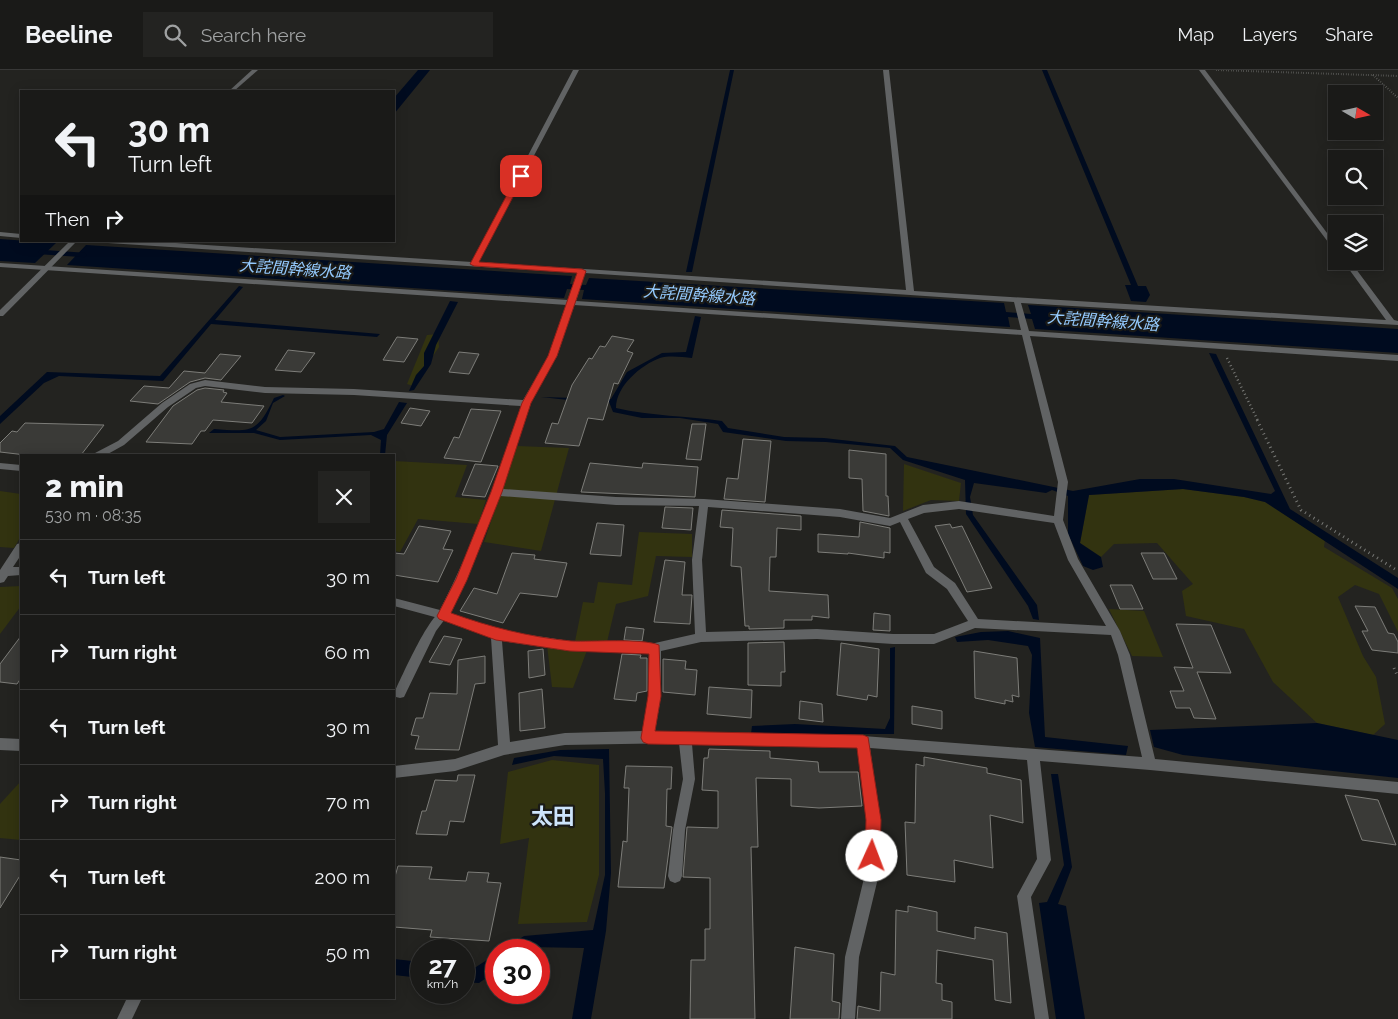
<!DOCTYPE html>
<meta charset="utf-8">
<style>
:root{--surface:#1a1a18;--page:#232321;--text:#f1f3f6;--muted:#9fa1a2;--line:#383837}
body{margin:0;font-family:Raleway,"Noto Sans JP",sans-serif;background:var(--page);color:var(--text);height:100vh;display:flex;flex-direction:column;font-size:19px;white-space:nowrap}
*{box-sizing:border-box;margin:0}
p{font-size:16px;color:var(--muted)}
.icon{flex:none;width:28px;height:28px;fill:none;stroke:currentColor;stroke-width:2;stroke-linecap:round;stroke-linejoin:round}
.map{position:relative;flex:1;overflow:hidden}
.panel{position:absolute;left:20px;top:384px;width:375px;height:545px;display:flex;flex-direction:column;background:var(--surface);border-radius:0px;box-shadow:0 2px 12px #0003,0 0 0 1px var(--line)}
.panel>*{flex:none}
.top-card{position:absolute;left:20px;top:20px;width:375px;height:152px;border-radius:0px;box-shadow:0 2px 12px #0003,0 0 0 1px var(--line);background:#1a1a18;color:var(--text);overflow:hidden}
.needle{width:32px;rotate:99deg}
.controls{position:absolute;left:1328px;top:15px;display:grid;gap:10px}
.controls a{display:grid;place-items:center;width:55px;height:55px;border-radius:0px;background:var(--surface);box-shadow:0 2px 12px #0003,0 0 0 1px var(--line);font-size:25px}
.speed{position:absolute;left:410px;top:869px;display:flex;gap:10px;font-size:25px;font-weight:700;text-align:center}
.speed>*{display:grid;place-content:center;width:65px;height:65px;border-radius:50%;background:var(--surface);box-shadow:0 2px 12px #0003,0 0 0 1px var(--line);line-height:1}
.speed small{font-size:12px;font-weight:400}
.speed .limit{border:8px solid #d22;background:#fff;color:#111}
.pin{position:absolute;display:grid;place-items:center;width:42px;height:42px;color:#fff;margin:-21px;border-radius:10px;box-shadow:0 2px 8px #0006}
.me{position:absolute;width:55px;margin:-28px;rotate:2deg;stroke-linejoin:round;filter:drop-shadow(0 0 4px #0008)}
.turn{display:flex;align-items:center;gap:18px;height:105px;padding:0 25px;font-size:22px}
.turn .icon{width:65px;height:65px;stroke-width:2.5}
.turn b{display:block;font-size:35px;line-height:42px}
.then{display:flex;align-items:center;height:48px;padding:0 25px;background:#0003;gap:10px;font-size:19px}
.round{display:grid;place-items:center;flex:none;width:52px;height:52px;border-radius:0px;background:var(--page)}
.summary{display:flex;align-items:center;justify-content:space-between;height:85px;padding:0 25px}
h1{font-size:30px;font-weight:800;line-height:38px}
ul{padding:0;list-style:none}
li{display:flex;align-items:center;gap:15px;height:75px;padding:0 25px;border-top:1px solid var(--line)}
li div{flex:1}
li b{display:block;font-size:19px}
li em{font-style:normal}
header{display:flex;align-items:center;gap:30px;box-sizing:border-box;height:70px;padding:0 25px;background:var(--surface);border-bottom:1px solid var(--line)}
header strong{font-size:24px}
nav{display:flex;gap:28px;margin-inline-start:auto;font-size:18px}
.search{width:350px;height:45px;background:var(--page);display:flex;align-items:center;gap:12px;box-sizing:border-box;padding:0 18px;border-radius:0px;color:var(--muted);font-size:19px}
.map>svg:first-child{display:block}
.green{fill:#323310}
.water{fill:#000b1f}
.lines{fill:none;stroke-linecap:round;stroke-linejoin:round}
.stream{stroke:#000b1f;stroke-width:4.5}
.building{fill:#3a3a37;stroke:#7d7d79}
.path-far2{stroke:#787976;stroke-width:2;stroke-dasharray:0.5 2;stroke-linecap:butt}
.path-far1{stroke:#787976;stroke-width:2.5;stroke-dasharray:1 3;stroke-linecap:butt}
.path{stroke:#787976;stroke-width:3;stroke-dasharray:1 4;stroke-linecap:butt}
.service{fill:#616364;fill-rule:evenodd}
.minor{fill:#616364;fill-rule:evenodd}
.tertiary{fill:#616364;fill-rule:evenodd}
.route{fill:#d93025;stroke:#8d1f18}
.labels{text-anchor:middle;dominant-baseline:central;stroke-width:4.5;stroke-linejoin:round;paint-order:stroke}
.far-water-label{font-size:16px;font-style:italic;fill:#94cafe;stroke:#1a1a17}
.near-neighbourhood-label{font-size:22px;font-weight:bold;fill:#cde4fb;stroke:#1a1a17}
</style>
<header>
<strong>Beeline</strong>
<div class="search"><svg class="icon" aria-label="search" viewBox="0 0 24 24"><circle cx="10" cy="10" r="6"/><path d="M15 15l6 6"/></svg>Search here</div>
<nav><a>Map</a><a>Layers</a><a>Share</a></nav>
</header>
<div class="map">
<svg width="1398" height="949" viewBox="0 0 1398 949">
<rect width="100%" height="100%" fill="#232320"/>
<g class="green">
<polygon points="438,264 439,277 413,316 407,314 427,265"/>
<polygon points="517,376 569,378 541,481 484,472"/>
<polygon points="394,391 467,395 455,427 486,430 478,454 418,449 400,482 394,481"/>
<polygon points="904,394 961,413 959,431 931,430 903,441"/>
<polygon points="1183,419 1244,427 1265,432 1325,470 1324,477 1392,518 1398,529 1398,562 1379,524 1355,515 1338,527 1363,586 1376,607 1385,654 1373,665 1317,653 1273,612 1244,559 1186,546 1182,521 1193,514 1157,473 1114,474 1101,487 1080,473 1089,425"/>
<polygon points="0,421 21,424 21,466 14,478 0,477"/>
<polygon points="639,462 692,464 692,487 656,486 648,526 616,534 607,572 589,575 573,618 552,617 547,575 573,581 583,532 594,533 598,512 632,515"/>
<polygon points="21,516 21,536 0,564 0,517"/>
<polygon points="1109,539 1144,541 1163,587 1132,586"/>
<polygon points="552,690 599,695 599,805 587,852 518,854 529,768 500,774 508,702"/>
<polygon points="21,711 21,770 0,768 0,734"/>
</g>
<g class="water">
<polygon points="418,0 430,0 394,44 394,28"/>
<polygon points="730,0 734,0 692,202 686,202"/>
<polygon points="1042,0 1047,0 1138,216 1146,216 1150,225 1146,232 1131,231 1125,215 1131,215"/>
<polygon points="0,169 56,173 35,193 0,191"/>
<polygon points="86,175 572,206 570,214 586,215 589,208 1004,233 1006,242 1031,244 1028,235 1398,259 1398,283 1035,259 1032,249 1008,247 1010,257 582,229 584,220 567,219 564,228 67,195"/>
<polygon points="239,216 243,217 215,250 380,264 377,267 211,254 163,311 59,306 44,313 0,354 0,346 47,302 160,306"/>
<polygon points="450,231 458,232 436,275 431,294 414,320 409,321 416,305 424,296 424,283"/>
<path d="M695 246 701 247 692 288C683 287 669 285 660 288 641 295 616 316 616 338 651 346 687 346 722 351L728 358 784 367 824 368 895 376 907 387 1073 421 1140 409H1174L1271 424 1275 421 1209 283 1216 284 1290 439 1398 508V519L1265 432 1244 427 1183 419 1089 425 1080 473 1101 487 1103 497 1093 500 1083 496 1068 464V426L1052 420 1046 423 974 413 970 427 973 445 1037 535 1039 550 1033 549 1028 536 966 444 965 410 903 390 890 378 826 372 786 371 723 362 718 354 680 348H642L613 342 609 332H586L541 327 611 329 627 302 662 283 686 282Z"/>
<path d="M283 325 285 326 273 333 266 351 256 360 280 367 374 362 384 359 399 332 407 333 387 365 385 385H380L381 370 371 365 280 370 254 363H209L214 359C252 362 257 363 274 328Z"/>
<polygon points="1008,561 1040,568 1045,667 1128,676 1126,685 1035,677 1029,643 1032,585 1028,576 988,570 957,572 955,567 981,562"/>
<polygon points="895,577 894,664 751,664 752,656 795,654 885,659 890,648 890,578"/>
<polygon points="1317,653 1398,670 1398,708 1183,685 1154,677 1150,660"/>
<polygon points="609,679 611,803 606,861 591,949 572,949 584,878 528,877 524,880 502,880 524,866 593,860 605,805 605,723 603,689 554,686 512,695 514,688 560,680"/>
<polygon points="1051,704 1058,704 1072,797 1058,834 1066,836 1085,949 1056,949 1039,833 1047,832 1064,795"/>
<polygon points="496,884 496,901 479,913 464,912 464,896 476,897"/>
<polygon points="394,889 421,892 421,908 394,905"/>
</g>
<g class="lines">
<polyline class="stream" points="41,182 84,185"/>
</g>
<g class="building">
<polygon points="612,266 634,270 627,281 633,283 618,314 614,313 603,350 588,348 579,376 545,373 552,353 558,354 572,315 589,288 592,289 600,276 605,277"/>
<polygon points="397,267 418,269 404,292 383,290"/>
<polygon points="288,280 315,283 301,302 275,300"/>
<polygon points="459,282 479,284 469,304 449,302"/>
<polygon points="220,284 241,286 221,310 205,308 190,312 158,334 130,331 144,316 169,318 184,301 205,303"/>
<polygon points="205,318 224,320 223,322 227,323 221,332 264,336 252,353 213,350 205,361 201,361 192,374 146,372 173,336 197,320"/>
<polygon points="410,338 430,341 421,356 401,353"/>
<polygon points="471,339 501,341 481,392 444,388 454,367 459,368"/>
<polygon points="25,353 104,355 81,385 26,385 0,382 0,373 12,361 17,362"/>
<polygon points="692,354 706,354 701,390 686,389"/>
<polygon points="743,369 771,371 765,432 724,429 727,408 738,409"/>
<polygon points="849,380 886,384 886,426 888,426 889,446 863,441 862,409 849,408"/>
<polygon points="590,393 642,398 643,393 698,397 695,427 581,422"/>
<polygon points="475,394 498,396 485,427 462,425"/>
<polygon points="665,437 693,438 691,460 662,458"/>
<polygon points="722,440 801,446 801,460 777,458 776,487 770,487 769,521 828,525 829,548 812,546 812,550 784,550 784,558 749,559 749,556 745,556 741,497 731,496 733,458 720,457"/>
<polygon points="860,452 890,458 890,483 884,482 884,488 848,483 848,484 818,482 818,464 859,467"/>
<polygon points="597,453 624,455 621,486 590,484"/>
<polygon points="950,454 952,458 962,456 992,518 967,522 935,456"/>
<polygon points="419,456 451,461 443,479 453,480 438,512 394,505 394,483 404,484"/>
<polygon points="512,483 535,485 534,489 567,493 557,527 520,523 503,553 460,541 474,518 497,524"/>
<polygon points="1141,483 1164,483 1177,509 1153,509"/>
<polygon points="665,490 685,492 682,525 692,525 690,554 654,552"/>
<polygon points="1110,515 1132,515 1143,539 1120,539"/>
<polygon points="1355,536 1375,537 1388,563 1394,564 1398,572 1398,583 1372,580 1362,561 1368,561"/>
<polygon points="874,543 890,545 890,561 873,560"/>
<polygon points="1176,554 1211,555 1231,603 1197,602 1216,649 1194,648 1190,638 1176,638 1170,621 1184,621 1174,597 1193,598"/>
<polygon points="626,557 644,559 642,571 624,570"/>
<polygon points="21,566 21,608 17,614 0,612 0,594"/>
<polygon points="444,566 462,569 450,595 429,592"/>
<polygon points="784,572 785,602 781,602 781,616 748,615 748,573"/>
<polygon points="841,573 879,579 877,627 868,625 867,630 837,625"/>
<polygon points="543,579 545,605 529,608 528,581"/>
<polygon points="974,581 1017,588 1019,627 1012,625 1013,632 1005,630 1005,634 975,628"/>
<polygon points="622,584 641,585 640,588 647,588 647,621 637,623 636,631 614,629"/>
<polygon points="485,586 485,613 475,614 459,680 415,679 419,666 411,665 416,648 423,648 430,623 457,624 458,590"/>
<polygon points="663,589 686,591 685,599 697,600 695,625 663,622"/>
<polygon points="709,617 752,620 751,648 707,644"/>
<polygon points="542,619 545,658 520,661 519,623"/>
<polygon points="800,631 822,634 823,652 799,649"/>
<polygon points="912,636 942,641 942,659 912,654"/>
<polygon points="709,679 770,681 770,688 818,692 819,702 858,702 862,736 819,738 791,736 791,709 756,708 758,777 751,777 755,949 690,949 691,890 705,890 705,859 710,859 710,808 683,807 687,757 718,758 718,721 702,720 704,688 708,688"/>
<polygon points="924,687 987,698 987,703 1021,710 1023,753 990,745 993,798 954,790 955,812 907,805 905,752 915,753 916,694 924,696"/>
<polygon points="626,696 672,697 671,719 667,719 666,756 672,757 664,818 618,817 623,771 627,772 629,718 624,718"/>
<polygon points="458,705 475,705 464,752 450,751 447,765 416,764 422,741 426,741 435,710 457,711"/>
<polygon points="1345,725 1378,730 1396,775 1362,770"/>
<polygon points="0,787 21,790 21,804 0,838"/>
<polygon points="398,796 432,797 429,809 466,811 468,802 489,803 487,812 501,813 489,871 430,867 432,860 394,857 394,810"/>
<polygon points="908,836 937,842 937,861 975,869 975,857 1007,863 1011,933 995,930 993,890 937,880 936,913 942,914 942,930 952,932 952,949 857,949 858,936 880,941 881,902 895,905 896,840 908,842"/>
<polygon points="795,877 834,884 832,931 840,933 839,949 790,949"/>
</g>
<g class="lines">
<g class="path-far2">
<polyline points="1216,0 1398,6"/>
<polyline points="1373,5 1398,28"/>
</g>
<polyline class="path-far1" points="1227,288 1258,351"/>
<g class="path">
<polyline points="1257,350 1301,440 1398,501"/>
<polyline points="1394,598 1398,607"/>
</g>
<path class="service" d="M443 540 447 542 448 545 436 561 404 627 400 628 396 627 394 623C402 607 428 546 443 540Z"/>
<g class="minor">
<path d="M573 0H579L478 192 906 220 883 0H889L914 221 1386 250 1343 191H1350L1394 250 1398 251V255L1021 233 1029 261 1398 285V291L1030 266 1068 412 1063 450 1078 489 1120 561 1130 585 1155 689 1398 712V724L1150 700 1040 691 1051 790 1031 827 1049 949H1035L1017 826 1037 789 1027 690 870 678 880 750 879 804 859 887 855 949H841L845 887 865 804 868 750 858 678 692 674 695 709 685 760 682 806 680 811 675 813 670 811 668 806 673 760 683 709 679 673 565 675 504 685 455 701 394 708V696L455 689 498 675 491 568 442 549 394 536V528L440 540C474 474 498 405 521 336L354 325 265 323 205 316 196 318 168 337 124 375 106 385H93L95 383 118 371 162 333 190 314 205 310 265 317 354 319 523 330 549 286 567 235 0 197V193L568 230 578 203 108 173 105 171H145L472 192ZM585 203 1014 232 1021 260 576 231ZM574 235 1022 265 1058 412 1054 446 959 431 923 435 890 448 840 439 704 429 616 427 503 419 530 333 557 286ZM500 426 616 435 699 436 692 490 695 564 655 573 570 571 496 560 450 543 466 510ZM708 437 840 447 890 456 900 452 926 503 947 519 968 551 934 564H893L817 559 706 562 702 490ZM959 439 1054 453 1068 490 1106 556 978 549 955 513 934 497 908 449 924 443ZM975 558 1111 565 1118 585 1142 687 863 666 655 661 661 626V581L701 572 817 569 893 574H934ZM502 571 570 581 649 583V626L643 661 565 663 510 672Z"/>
<polygon points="1199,0 1205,0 1336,175 1336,181 1334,180"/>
<polygon points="0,162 21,164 21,168 0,166"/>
<polygon points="0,393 21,395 21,401 0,399"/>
<polygon points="21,473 21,485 13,497 21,497 21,505 8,506 4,512 0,513 0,500 17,474"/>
<polygon points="0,668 21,669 21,681 0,680"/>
<polygon points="127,928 142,928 132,949 117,949"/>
</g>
<g class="tertiary">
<polygon points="252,0 258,0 234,21 229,21"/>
<polygon points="70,171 77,171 3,246 0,246 0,240"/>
</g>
</g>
<path class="route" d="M521 104 524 106 479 192 582 199 586 201 557 286 531 333 502 422 467 510 451 543C490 557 529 567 571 571 593 572 641 568 659 575L661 626 655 661 863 665 868 667 881 750 880 786 878 791 872 793 867 791 865 786 866 750 857 678 648 674 643 672 641 668 648 626 649 584 570 581 496 570 439 549 437 546 456 509 491 422 522 333 548 286 577 203 474 196 470 194 517 106Z"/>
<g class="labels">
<g class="far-water-label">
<text transform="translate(295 199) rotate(4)">大詫間幹線水路</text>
<text transform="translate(699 225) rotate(4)">大詫間幹線水路</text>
<text transform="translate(1103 251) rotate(4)">大詫間幹線水路</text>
</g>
<g class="near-neighbourhood-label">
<text x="553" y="746">太田</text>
</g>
</g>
</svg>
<div class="controls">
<a><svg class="needle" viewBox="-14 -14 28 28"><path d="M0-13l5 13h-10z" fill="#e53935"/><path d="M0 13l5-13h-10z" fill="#9fa1a2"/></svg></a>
<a><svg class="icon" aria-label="search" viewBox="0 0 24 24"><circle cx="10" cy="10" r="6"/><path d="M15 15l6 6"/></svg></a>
<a><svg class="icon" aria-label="layers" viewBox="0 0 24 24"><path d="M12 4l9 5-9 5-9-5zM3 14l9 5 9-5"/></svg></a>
</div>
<div class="speed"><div>27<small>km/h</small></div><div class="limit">30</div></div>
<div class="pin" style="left:521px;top:106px;background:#d93025"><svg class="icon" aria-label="arrive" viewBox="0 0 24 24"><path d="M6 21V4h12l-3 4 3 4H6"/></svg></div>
<svg class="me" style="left:872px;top:786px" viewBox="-20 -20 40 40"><circle r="19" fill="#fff"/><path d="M0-13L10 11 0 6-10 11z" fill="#d93025"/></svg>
<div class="top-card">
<div class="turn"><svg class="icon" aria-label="left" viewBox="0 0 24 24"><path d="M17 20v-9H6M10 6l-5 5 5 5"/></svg><div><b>30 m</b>Turn left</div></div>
<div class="then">Then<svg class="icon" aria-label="right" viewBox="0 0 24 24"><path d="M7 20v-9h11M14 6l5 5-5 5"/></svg></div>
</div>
<section class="panel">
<div class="summary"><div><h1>2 min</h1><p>530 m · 08:35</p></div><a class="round"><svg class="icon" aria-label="close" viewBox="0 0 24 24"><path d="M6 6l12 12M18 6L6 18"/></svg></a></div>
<ul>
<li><svg class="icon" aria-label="left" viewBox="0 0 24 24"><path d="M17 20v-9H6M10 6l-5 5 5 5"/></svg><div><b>Turn left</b></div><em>30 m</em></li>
<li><svg class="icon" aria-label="right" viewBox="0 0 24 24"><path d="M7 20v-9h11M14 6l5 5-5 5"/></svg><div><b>Turn right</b></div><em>60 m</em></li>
<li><svg class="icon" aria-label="left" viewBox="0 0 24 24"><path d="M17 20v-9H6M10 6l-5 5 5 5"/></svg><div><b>Turn left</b></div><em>30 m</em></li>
<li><svg class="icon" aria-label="right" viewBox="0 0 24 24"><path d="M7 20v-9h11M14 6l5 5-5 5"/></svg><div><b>Turn right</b></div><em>70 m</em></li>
<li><svg class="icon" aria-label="left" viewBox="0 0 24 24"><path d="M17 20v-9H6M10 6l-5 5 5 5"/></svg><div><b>Turn left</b></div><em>200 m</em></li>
<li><svg class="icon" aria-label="right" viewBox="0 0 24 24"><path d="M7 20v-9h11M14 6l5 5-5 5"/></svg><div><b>Turn right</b></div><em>50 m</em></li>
</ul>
</section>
</div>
